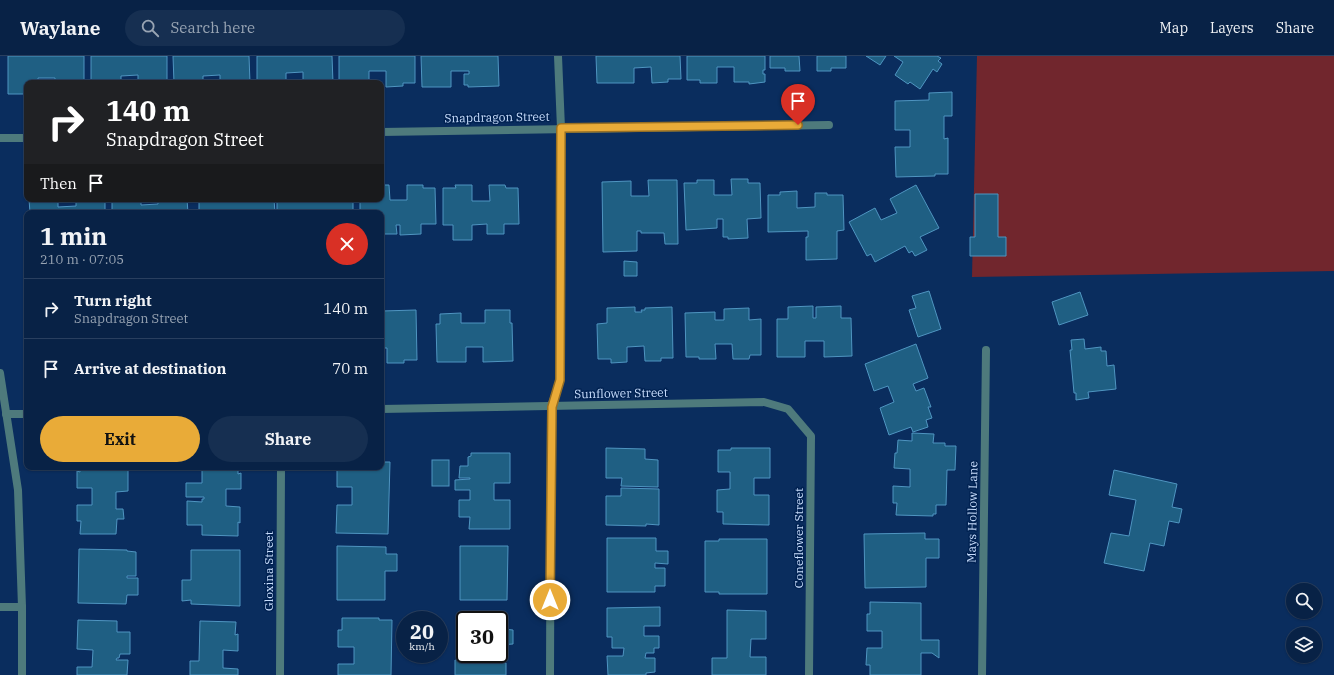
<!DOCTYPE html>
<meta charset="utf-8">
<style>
:root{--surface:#082246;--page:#162f51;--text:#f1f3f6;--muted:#98a4b3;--line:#293f5f;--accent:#e9ab38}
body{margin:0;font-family:"IBM Plex Serif",serif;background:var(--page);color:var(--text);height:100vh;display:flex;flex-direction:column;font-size:15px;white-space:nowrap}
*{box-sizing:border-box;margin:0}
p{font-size:13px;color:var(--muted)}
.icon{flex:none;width:22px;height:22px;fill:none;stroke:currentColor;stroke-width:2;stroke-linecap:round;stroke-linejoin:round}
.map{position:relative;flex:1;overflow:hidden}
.side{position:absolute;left:24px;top:154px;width:360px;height:260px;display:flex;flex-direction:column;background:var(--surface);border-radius:8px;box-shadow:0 1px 3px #0004,0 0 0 1px var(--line)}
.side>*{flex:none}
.guide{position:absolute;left:24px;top:24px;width:360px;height:122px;border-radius:8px;box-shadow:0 1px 3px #0004,0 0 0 1px var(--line);background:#202124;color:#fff;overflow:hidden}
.fabs{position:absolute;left:1286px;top:527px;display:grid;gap:8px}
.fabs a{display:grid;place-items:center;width:36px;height:36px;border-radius:50%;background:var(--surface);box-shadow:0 1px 3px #0004,0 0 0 1px var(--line);font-size:20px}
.speed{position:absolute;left:396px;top:555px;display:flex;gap:8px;font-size:20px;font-weight:700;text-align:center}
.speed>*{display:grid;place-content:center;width:52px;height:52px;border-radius:50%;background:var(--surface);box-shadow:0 1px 3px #0004,0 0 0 1px var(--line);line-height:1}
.speed small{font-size:10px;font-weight:400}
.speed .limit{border:2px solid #111;border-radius:6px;background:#fff;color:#111}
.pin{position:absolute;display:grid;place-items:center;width:34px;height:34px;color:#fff;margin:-41px -17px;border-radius:50% 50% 50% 0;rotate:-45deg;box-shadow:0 0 4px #0007}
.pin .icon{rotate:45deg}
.me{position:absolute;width:44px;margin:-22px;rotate:0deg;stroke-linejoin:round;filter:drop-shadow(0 0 3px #0008)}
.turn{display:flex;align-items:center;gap:14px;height:84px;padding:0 16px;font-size:18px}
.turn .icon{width:52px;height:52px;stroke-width:2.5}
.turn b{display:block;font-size:28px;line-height:34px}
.then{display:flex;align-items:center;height:38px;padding:0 16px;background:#0003;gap:8px;font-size:15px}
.round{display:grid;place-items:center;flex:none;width:42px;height:42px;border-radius:21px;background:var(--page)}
.summary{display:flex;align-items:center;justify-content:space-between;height:68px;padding:0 16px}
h1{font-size:24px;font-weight:800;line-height:30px}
.button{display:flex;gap:8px;margin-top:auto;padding:8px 16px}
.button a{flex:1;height:46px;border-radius:24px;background:var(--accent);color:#111;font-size:16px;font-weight:800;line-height:46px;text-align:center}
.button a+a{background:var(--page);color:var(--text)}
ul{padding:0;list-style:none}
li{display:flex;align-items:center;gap:12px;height:60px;padding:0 16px;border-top:1px solid var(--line)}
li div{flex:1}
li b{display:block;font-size:15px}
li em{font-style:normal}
header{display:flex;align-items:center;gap:24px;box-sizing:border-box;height:56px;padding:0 20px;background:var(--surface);border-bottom:1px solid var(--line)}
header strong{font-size:19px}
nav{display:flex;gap:22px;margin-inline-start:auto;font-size:14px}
.search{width:280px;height:36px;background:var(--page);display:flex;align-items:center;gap:10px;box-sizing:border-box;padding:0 14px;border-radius:22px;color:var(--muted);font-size:15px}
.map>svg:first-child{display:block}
.green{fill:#71262d}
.building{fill:#1f5f83;stroke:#4f95c1}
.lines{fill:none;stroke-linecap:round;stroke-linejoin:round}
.minor{stroke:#4e7a7c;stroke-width:8}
.route-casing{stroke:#976f24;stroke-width:10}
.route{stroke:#e9ab38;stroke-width:7}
.labels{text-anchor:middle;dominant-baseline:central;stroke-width:3;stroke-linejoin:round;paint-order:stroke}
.street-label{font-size:12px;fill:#c9defd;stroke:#012252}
</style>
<header>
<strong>Waylane</strong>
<div class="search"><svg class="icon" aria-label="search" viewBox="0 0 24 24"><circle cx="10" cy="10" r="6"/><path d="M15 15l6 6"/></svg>Search here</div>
<nav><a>Map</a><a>Layers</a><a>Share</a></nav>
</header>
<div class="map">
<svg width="1334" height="619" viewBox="0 0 1334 619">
<rect width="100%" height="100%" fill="#0a2d5e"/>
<polygon class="green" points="977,0 1334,0 1334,215 972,221"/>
<g class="building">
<polygon points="8,0 84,0 84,27 55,27 55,22 38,22 38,27 27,27 27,38 8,38"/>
<polygon points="91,0 167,0 167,27 138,27 138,19 121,20 121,27 91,27"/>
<polygon points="173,0 249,0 250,27 220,27 220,19 203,20 203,27 174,27"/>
<polygon points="257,0 332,0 333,27 303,27 303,16 286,17 286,27 257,27"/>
<polygon points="339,0 415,0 415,27 403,27 403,30 386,31 386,15 369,15 369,27 339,27"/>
<polygon points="421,0 498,0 499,30 468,31 468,29 464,29 464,18 469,18 469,15 451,15 451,31 422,31"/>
<polygon points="596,0 680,0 681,23 668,23 668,26 652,27 651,11 634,12 634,27 597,27"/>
<polygon points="687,0 765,0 765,14 763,14 763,18 765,18 765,26 749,28 749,26 734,26 734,11 717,11 717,27 700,27 700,24 687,24"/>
<polygon points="770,0 799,0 800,15 785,15 785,12 770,12"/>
<polygon points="817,0 846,0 846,12 831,12 831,15 817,15"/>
<polygon points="866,0 886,0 880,9"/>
<polygon points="894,0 937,0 941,2 938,5 942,8 937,16 933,13 920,33 910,26 908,28 895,19 903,6"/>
<polygon points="952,36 952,60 944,60 944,83 948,82 948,118 935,118 935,120 896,121 895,91 910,91 910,74 895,74 895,45 929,44 929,37"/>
<polygon points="731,123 748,123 748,127 760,127 761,162 747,163 748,182 728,183 728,181 723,181 723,163 717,163 717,172 686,174 684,127 697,127 697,124 714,124 714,139 732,139"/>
<polygon points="648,124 677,124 678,188 665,188 664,177 641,177 641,175 637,175 637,195 603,196 602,126 631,125 631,140 649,140"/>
<polygon points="381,129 389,129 390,144 407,144 407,129 423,129 423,132 435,132 436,168 421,168 421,178 400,179 400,169 396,169 397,178 381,178 381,157 360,157 360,143 381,143"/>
<polygon points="455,129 472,129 472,145 490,145 489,129 505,129 506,132 518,132 519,168 504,168 504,178 487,178 487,168 472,169 472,184 453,184 453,169 443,169 443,132 456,132"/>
<polygon points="916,129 939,172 920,181 927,194 915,200 912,195 909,197 905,190 875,206 871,198 867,200 849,166 875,152 881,164 897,157 890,143"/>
<polygon points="797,135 797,152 815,151 815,137 827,137 827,139 843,139 844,174 837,175 837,203 806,204 806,181 808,181 808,175 768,176 768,139 780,139 780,136"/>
<polygon points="975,138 998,138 998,181 1006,181 1006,200 970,200 970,181 975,181"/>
<polygon points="29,143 58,143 58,151 76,150 76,143 105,143 105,157 30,157"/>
<polygon points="112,143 141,143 141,149 158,148 158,143 187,143 188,157 112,157"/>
<polygon points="199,143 228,143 228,144 274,143 275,157 199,157"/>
<polygon points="277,143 306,143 306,145 324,144 324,143 353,143 353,157 277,157"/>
<polygon points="624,205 637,206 637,220 624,220"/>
<polygon points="929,235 941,273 918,281 909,254 916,252 912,240"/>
<polygon points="1080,236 1088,259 1059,269 1052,246"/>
<polygon points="813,250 813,262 816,262 816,251 841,250 841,262 851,262 852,300 824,301 824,285 805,285 805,301 777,301 777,263 788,263 788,251"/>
<polygon points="635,251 635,256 642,256 641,254 645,254 645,252 672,251 673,302 661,302 661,305 645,305 644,290 627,291 627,306 611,307 611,303 598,303 597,268 607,267 607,252"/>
<polygon points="749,252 749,264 761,263 761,299 750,299 749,303 733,303 732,288 715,288 716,303 699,303 699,301 686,301 685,257 715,256 715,264 724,264 724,253"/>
<polygon points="416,254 417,304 404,304 404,307 387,307 387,292 381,292 382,255"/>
<polygon points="485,254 510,254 510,267 512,267 513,305 483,306 483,291 466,291 466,306 437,306 436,268 440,268 440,258 461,257 461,267 485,267"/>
<polygon points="1084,283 1085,293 1101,291 1101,295 1106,295 1107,310 1114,309 1116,333 1088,336 1089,342 1076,344 1076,337 1074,337 1070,294 1072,294 1071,284"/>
<polygon points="916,288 928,322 913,328 916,335 924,332 931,351 928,351 932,362 926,364 928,371 913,376 911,371 889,379 880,352 894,346 888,330 874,335 865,308"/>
<polygon points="912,377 934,378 933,387 945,387 945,390 956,390 955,414 947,414 946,449 936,449 936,458 933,458 933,460 896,459 897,447 893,447 893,430 910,431 910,413 894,412 895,397 897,397 898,384 912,385"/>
<polygon points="606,392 645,393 645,403 658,404 658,431 621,430 622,422 606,422"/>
<polygon points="731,392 770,392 770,422 754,422 754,439 769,439 769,469 723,468 723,456 717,456 717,434 730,433 730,416 718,416 718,394 731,394"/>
<polygon points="471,397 510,397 510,427 494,427 494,444 510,444 510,473 469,473 470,461 459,461 459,444 470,444 470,434 455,434 455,424 470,423 470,422 459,422 460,410 468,410 468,401 471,400"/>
<rect x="432" y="404" width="17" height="26"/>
<polygon points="381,406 390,406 388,478 336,477 337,449 352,449 352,431 337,431 337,411 381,411"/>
<polygon points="80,411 128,411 128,435 116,436 116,453 123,453 124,463 117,463 116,478 80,478 81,465 77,465 77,449 92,449 92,432 77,432 77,415 80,416"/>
<polygon points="202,411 238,411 238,418 241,417 241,433 226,433 226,450 240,451 240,467 238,466 238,480 202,479 202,469 187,469 187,445 202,446 202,443 204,443 204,441 186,441 186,427 202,427"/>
<polygon points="1114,414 1177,428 1172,451 1182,453 1179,467 1169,465 1164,490 1150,487 1144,515 1104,507 1111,477 1129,480 1136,444 1109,439"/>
<polygon points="621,432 659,433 659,469 646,468 646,470 606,469 606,440 621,440"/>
<polygon points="925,477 925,483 939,483 939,502 926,502 926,531 865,532 864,478"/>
<polygon points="607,482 656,482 656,495 668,495 668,508 655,507 655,512 665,512 665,530 655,530 655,536 607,536"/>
<polygon points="719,483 767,483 767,538 719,538 719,536 705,536 705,485 719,485"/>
<polygon points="337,490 386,491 386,498 397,498 397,515 385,515 385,544 337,544"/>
<polygon points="460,490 508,490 507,544 460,544"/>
<polygon points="79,493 127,494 127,495 136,496 136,520 127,520 127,522 138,522 138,539 127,539 126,548 78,547"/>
<polygon points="191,494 240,494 240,550 191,548 191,544 182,545 182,524 191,524"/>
<polygon points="870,546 921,547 921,584 939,584 939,602 932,597 921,597 921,619 870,619 870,609 866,609 867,592 882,592 882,575 867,575 867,558 870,558"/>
<polygon points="660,551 660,570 644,570 644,580 659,580 659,592 654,592 654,597 646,597 645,602 655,602 655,616 646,617 646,619 608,619 607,600 623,600 624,592 612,592 612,581 607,581 607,552"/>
<polygon points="727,554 766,555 766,583 751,583 750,601 766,601 766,619 712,619 712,602 727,602"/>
<polygon points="468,561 503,561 503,573 513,574 513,588 499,589 499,564 468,564"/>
<polygon points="342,562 379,562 379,564 392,564 391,619 338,619 338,608 354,608 354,591 338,591 338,574 342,574"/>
<polygon points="78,564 117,565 117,576 130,576 130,598 120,598 119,602 117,602 116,604 128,604 127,619 77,619 77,611 92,611 93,594 77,593"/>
<polygon points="200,565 236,566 235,579 238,578 238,595 223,594 223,612 238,613 238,619 190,619 190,605 199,605"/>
<polygon points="457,565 465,565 465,583 456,583"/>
<polygon points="468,598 491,598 491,607 506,607 506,619 455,619 455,604 468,604"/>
</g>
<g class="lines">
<g class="minor">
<polyline points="381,76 829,69"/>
<polyline points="0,82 27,82"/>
<polyline points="0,317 18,434 22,551 22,619"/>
<polyline points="381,353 764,346 788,353 811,380 809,619"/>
<polyline points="6,358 27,358"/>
<polyline points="0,551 22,551"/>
<polyline points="280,619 281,411"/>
<polyline points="550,619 551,351 560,324 561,72 558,0"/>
<polyline points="982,619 986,294"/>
</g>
</g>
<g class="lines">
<g class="route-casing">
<polyline id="route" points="550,544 552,351 560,324 561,72 798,69"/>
</g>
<use href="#route" class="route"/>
</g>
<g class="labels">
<g class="street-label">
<text transform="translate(497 61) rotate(-1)">Snapdragon Street</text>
<text transform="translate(621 337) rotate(-1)">Sunflower Street</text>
<text transform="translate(972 456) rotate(-89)">Mays Hollow Lane</text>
<text transform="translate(798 482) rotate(-90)">Coneflower Street</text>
<text transform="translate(268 515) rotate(-90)">Gloxina Street</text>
</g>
</g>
</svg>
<div class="fabs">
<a><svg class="icon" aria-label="search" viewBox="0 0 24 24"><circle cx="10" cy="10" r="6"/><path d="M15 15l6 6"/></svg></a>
<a><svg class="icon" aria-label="layers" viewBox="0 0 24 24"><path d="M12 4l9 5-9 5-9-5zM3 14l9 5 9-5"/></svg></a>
</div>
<div class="speed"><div>20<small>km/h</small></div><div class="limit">30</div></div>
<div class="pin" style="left:798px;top:69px;background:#d93025"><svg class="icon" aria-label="arrive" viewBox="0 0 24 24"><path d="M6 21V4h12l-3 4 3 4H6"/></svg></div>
<svg class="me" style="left:550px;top:544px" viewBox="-20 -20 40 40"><circle r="17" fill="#e9ab38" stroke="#fff" stroke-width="3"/><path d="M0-11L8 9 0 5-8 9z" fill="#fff"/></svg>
<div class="guide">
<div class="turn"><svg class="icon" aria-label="right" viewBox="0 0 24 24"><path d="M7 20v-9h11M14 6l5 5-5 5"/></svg><div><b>140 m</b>Snapdragon Street</div></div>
<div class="then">Then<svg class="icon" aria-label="arrive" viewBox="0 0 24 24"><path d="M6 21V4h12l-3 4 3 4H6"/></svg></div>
</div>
<section class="side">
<div class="summary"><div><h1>1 min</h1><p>210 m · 07:05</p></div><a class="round" style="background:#d93025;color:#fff"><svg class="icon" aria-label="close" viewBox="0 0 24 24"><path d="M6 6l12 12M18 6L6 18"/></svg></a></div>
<ul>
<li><svg class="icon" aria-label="right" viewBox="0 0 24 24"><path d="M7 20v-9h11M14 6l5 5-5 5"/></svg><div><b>Turn right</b><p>Snapdragon Street</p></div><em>140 m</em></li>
<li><svg class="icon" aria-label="arrive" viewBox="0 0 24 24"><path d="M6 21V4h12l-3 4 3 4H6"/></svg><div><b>Arrive at destination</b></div><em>70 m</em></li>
</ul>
<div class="button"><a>Exit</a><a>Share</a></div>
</section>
</div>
